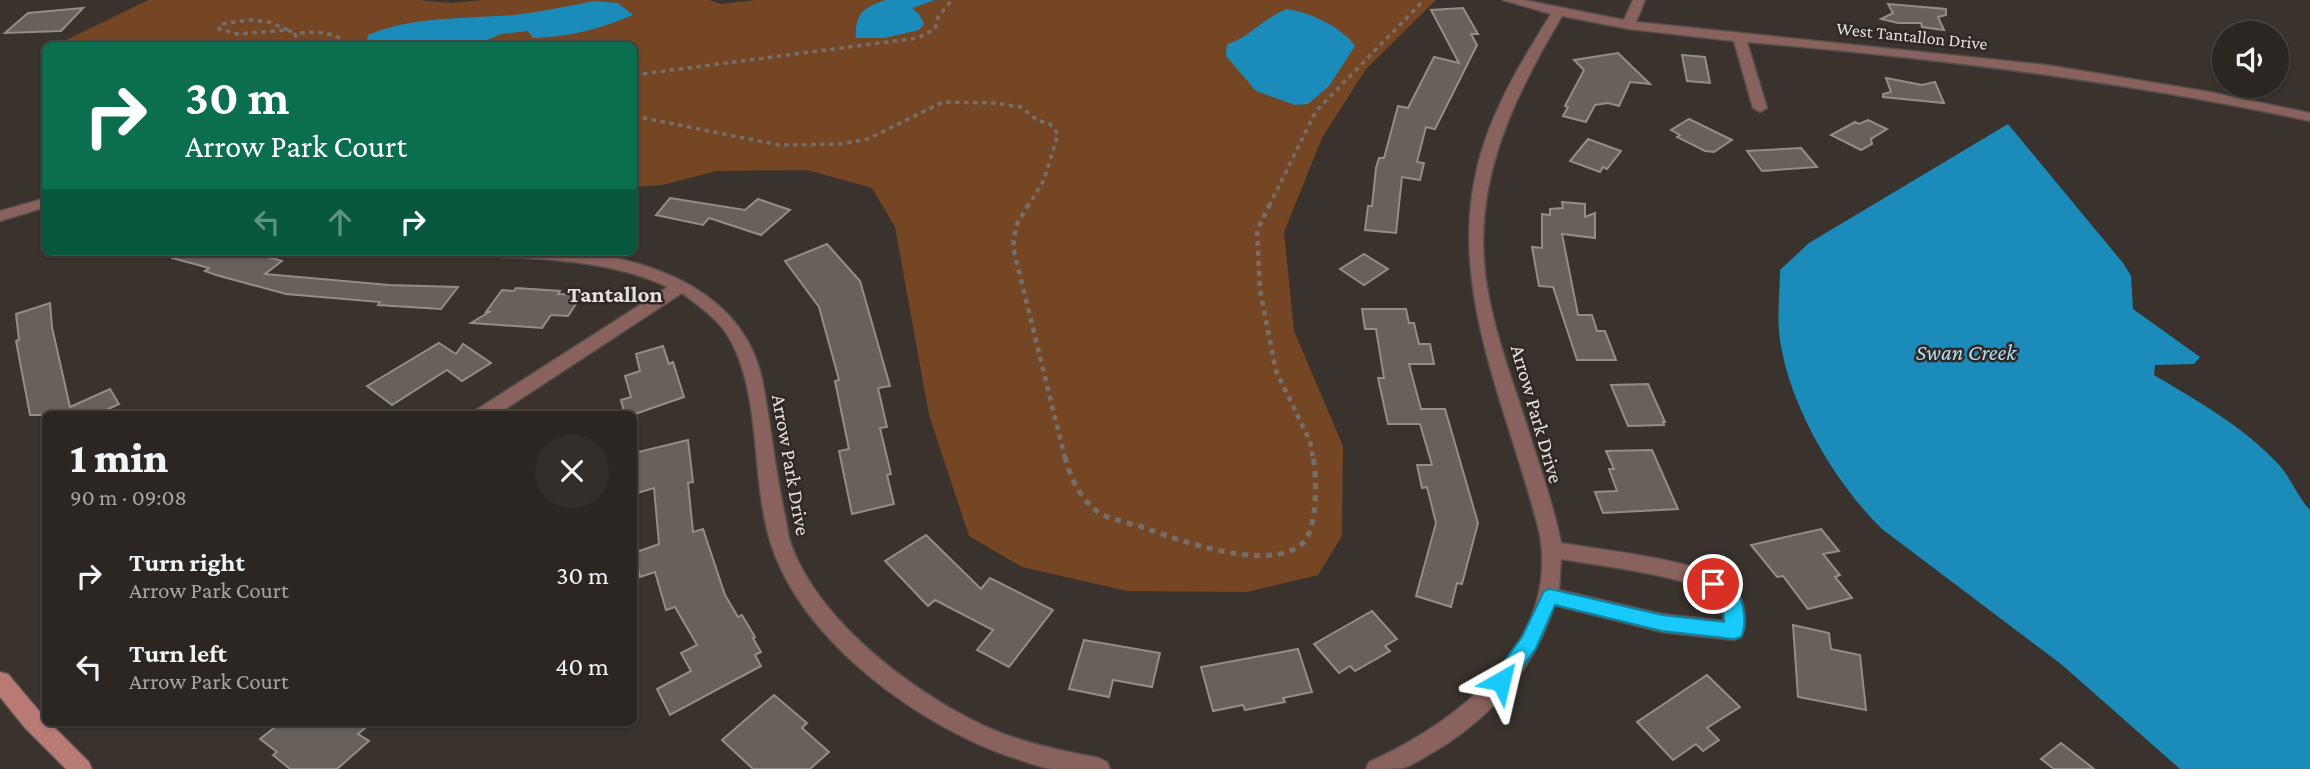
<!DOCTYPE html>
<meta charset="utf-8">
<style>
:root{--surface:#2b2622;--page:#332e2a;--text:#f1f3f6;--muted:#a6a5a5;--line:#474340}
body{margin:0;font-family:"Crimson Pro",serif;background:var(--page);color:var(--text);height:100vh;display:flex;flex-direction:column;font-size:26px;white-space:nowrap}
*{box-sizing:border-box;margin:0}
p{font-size:23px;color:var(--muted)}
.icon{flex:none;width:38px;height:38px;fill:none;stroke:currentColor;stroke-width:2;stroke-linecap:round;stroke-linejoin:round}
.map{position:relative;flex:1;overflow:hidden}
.details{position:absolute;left:42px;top:411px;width:595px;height:315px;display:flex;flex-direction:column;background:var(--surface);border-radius:10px;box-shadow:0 2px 5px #0004,0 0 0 2px var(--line)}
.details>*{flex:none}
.top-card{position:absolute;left:42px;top:42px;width:595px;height:214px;border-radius:10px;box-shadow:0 2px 5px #0004,0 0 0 2px var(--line);background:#0b6e4f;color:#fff;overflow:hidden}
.tools{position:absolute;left:2212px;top:21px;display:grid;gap:14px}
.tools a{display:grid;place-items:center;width:77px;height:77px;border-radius:50%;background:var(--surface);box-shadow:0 2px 5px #0004,0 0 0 2px var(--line);font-size:35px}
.pin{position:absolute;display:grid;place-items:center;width:60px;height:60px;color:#fff;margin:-30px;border:4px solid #fff;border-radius:50%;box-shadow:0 2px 7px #0007}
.me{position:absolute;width:77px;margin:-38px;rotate:37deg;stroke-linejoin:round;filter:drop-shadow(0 0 5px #0008)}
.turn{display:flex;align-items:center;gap:24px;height:147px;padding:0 28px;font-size:32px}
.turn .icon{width:91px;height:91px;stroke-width:2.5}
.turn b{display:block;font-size:49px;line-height:60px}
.lanes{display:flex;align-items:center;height:66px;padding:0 28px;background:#0003;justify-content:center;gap:35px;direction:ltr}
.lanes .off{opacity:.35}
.round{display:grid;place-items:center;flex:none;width:74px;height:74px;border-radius:37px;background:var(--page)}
.headline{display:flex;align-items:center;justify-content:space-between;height:119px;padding:0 28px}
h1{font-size:42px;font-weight:800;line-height:52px}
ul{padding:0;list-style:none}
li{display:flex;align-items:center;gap:21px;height:91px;padding:0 28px}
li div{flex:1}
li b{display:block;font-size:26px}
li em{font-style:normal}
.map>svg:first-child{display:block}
.green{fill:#754623}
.water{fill:#1b8cb9}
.building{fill:#68615b;stroke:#948d87;stroke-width:2}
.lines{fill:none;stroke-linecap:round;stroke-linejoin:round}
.street-casing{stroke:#554e49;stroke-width:3}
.secondary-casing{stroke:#554e49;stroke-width:3}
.path-far2{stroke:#756f6b;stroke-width:3.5;stroke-dasharray:4.5 4.5;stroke-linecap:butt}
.path-far1{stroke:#756f6b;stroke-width:4.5;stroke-dasharray:5 5;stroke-linecap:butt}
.path{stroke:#756f6b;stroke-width:5;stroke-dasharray:6 6;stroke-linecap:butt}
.street{fill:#89625d;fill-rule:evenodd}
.secondary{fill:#b87b73;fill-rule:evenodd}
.route{fill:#17cafb;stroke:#0f83a3;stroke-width:2}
.labels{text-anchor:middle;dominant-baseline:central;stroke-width:5;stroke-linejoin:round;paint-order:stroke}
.far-street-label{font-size:18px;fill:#e6e1de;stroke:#2f2824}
.street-label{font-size:21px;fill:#e6e1de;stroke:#2f2824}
.neighbourhood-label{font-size:23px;font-weight:bold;fill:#e6e1de;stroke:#2f2824}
.water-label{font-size:23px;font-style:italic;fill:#aedcf4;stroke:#2f2824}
</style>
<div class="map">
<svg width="2310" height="769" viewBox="0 0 2310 769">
<rect width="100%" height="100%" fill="#39322d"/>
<polygon class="green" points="148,0 418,0 451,3 483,0 710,0 721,4 755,0 1436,0 1366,69 1322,138 1284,232 1294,331 1343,446 1342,536 1318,575 1247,592 1127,591 1022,567 969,536 929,415 895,227 872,188 807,170 716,171 663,185 634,187 634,46 54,46"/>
<g class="water">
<path d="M886 0H935L912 8 919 14 924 24 919 30 884 38H856C855 13 864 7 886 0Z"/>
<path d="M594 1 618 3 633 15C600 29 569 37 533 38L528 31 501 34 476 45H366L368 35C413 16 465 19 514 15 541 12 568 6 594 1Z"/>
<path d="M1287 9C1309 12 1342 27 1355 46L1329 86 1308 104 1295 105 1256 91 1226 56 1227 44C1245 41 1266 16 1287 9Z"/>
<path d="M2008 124 2123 263 2131 276 2133 309 2200 357 2194 364 2155 365 2154 375C2199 402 2243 426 2279 465 2291 478 2297 496 2310 510V769H2180L2061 664 1882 529C1836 484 1792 410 1781 346 1776 322 1780 294 1780 270L1809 243Z"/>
</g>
<g class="building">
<polygon points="1888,4 1946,9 1946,15 1938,17 1944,30 1922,27 1921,23 1898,23 1881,19 1893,13"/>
<polygon points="83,8 61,31 5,33 28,13"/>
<polygon points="1463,8 1478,34 1471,34 1477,45 1435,129 1426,127 1417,162 1424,163 1420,180 1402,177 1396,233 1365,230 1368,206 1372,206 1376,168 1379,158 1384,158 1398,106 1408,108 1434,57 1459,63 1431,10"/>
<polygon points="1618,53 1650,84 1630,82 1619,106 1608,103 1595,105 1586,122 1563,116 1568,107 1565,106 1584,70 1574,60"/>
<polygon points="1682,55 1705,57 1710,83 1687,81"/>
<polygon points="1886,78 1922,85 1935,82 1944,103 1883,97 1883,94 1891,92"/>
<polygon points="1689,119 1732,140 1714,152 1705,151 1677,137 1680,135 1671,130"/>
<polygon points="1868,120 1887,129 1871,139 1872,144 1861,150 1831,135 1855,122 1859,124"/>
<polygon points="1588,139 1621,151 1607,169 1603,167 1600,172 1570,161"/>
<polygon points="1801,148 1817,167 1762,171 1747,151"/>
<polygon points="670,198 745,210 758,199 790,210 761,235 709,218 703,225 656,215"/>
<polygon points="1562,202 1585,204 1585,217 1595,213 1595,238 1562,234 1578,315 1592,315 1597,331 1605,331 1616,360 1577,360 1553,287 1539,286 1532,247 1542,248 1542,214 1550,215 1550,209 1563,208"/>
<polygon points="827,244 860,281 890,386 878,388 887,427 880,428 891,474 887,475 894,504 852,514 839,451 849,449 835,381 839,380 819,307 785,261"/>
<polygon points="173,252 251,252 282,261 265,274 389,285 458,287 441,309 378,305 380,302 286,294 216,275 205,271 209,268 172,258"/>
<polygon points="1364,254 1388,269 1364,285 1340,269"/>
<polygon points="516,288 560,291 558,294 582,295 568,316 551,315 542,328 471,323 489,312 486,312 502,290 514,291"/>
<polygon points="50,303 52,327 70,407 110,389 119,404 95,415 30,415 16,341 19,340 16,314"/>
<polygon points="1362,309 1406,309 1409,323 1414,323 1419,344 1430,344 1434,364 1409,364 1421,409 1445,409 1478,523 1462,584 1457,583 1451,607 1416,596 1436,523 1427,487 1422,488 1417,465 1432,465 1420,424 1388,424 1378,378 1384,378 1376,329 1365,329"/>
<polygon points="439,343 456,354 463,344 491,363 462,381 447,370 392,405 367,386"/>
<polygon points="663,346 669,364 673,362 684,397 632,415 625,415 621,400 631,397 625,376 640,371 636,354"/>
<polygon points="1648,384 1665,422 1663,422 1664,425 1628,426 1611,385"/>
<polygon points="688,440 693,482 688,483 693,532 703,529 725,595 738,617 742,615 755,637 753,638 761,652 755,655 761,666 670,715 657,689 691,671 681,653 697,645 675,607 666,610 655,572 640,577 634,553 659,544 654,488 634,494 634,453"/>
<polygon points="1652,450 1678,509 1603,513 1595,492 1617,491 1609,469 1614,469 1606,451"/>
<polygon points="1821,529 1839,551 1823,554 1840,575 1835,577 1852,598 1808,609 1783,576 1777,577 1751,545"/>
<polygon points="926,535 981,589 990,578 1053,610 1009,667 977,650 993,630 935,600 928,606 885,561"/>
<polygon points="1372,611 1397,639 1385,646 1390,651 1355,671 1350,666 1339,673 1314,644"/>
<polygon points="1793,625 1829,633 1831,649 1860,655 1866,710 1798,697"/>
<polygon points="1084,640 1160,653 1152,687 1113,680 1109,697 1069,689"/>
<polygon points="1298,649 1312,692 1283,698 1285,702 1245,710 1243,705 1213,711 1201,667"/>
<polygon points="1707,675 1740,707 1707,728 1719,740 1703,751 1696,744 1673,760 1637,722"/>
<polygon points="774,695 807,723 802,728 829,752 810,769 753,769 722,740"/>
<polygon points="280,723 371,723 358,734 369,741 337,769 290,769 273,755 277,752 260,739"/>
<polygon points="2061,743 2094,769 2054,769 2041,759"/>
</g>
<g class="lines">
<g class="street-casing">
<g id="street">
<path d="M1503 0H1524L1624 20 1633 0H1645L1636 22 2046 65 2204 91 2310 113V121C2124 81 1937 58 1747 42L1767 108 1760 112 1753 108 1734 41 1629 29 1562 16C1510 104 1467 192 1489 298 1497 339 1512 380 1525 420 1537 460 1553 501 1561 543 1602 550 1698 560 1729 582 1744 593 1749 622 1741 637L1734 640 1662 632 1554 605C1536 667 1491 717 1437 750 1426 756 1415 764 1403 768 1393 769 1377 769 1366 769L1369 762C1456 723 1559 644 1540 535 1509 406 1440 281 1483 147 1498 99 1525 56 1551 14ZM1561 559C1594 565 1703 577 1721 600L1724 621 1662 614 1559 590Z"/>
<polygon points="46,198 46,207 0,221 0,211"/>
<path d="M494 252C522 252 552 249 579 252 657 261 744 294 762 379 771 425 775 471 785 516 787 526 788 537 792 547 822 626 924 702 1001 733 1033 745 1066 752 1099 758L1107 762 1110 769C1091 769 1071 769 1052 769 1038 767 1024 761 1011 757 918 725 802 641 771 544 751 481 762 400 731 341 720 320 700 307 682 293L496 415H473L476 410 668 287C616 263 559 259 502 257Z"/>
</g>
</g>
<g class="secondary-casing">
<polygon id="secondary" points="0,672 8,674 46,719 46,723 50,723 89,762 92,769 66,769 25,728 0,697"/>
</g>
<g class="path-far2">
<polygon points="249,20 269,22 288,30 237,34 219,29 221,24"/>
<polyline points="288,30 295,34"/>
<path d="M299 46 295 34C315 30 336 32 351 46"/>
<polyline points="634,75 918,38 935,29 938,17 952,0"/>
<polyline points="634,116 779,145 841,144 868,139 943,102 993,103 1021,107 1037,120 1050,124 1058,134 1044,180 1028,206"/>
<polyline points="1269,206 1316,111 1424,0"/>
</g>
<g class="path-far1">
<polyline points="1029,204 1016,226 1013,247 1065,458"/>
<polyline points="1270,204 1257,230 1260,290 1276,371 1310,441 1313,458"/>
</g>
<path class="path" d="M1065 457C1070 478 1082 502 1101 514 1113 520 1129 523 1142 527 1179 540 1267 573 1302 544 1318 530 1317 476 1313 457"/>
<use href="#street" class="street"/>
<use href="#secondary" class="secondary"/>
</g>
<path class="route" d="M1713 576C1718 578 1726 580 1730 583 1743 593 1748 622 1741 637L1734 639 1662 631 1555 605 1536 648 1508 688 1501 690 1494 688 1491 681 1494 675 1522 637 1544 591 1550 589 1662 615 1724 622C1724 606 1723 596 1707 589L1704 584 1707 579Z"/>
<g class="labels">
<g class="far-street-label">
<text transform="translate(1912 36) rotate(6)">West Tantallon Drive</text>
</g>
<g class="street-label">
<text transform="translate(1537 414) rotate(74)">Arrow Park Drive</text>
<text transform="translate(791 465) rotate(80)">Arrow Park Drive</text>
</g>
<g class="neighbourhood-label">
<text x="615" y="294">Tantallon</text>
</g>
<g class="water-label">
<text x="1966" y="352">Swan Creek</text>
</g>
</g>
</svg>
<div class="tools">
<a><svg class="icon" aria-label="sound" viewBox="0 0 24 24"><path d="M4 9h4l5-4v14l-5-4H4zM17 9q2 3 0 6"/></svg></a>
</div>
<div class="pin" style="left:1713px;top:584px;background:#d93025"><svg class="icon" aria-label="arrive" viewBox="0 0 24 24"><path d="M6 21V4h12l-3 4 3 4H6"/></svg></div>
<svg class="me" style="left:1501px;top:681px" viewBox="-20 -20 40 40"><path d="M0-17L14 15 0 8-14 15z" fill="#17cafb" stroke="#fff" stroke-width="4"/></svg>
<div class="top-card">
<div class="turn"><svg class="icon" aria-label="right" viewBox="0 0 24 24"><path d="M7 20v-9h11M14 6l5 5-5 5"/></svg><div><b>30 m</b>Arrow Park Court</div></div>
<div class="lanes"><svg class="icon off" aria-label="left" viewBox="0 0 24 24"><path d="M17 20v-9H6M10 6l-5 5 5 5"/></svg><svg class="icon off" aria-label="ahead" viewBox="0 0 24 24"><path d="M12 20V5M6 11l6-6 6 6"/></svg><svg class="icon" aria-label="right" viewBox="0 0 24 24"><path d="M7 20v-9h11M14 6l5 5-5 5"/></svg></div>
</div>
<section class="details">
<div class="headline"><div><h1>1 min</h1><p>90 m · 09:08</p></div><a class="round"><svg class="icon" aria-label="close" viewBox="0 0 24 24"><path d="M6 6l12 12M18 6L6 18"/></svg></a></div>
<ul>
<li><svg class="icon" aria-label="right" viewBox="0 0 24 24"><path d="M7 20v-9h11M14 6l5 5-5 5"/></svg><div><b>Turn right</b><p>Arrow Park Court</p></div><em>30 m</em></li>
<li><svg class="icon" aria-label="left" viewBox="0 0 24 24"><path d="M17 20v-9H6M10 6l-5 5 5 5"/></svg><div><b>Turn left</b><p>Arrow Park Court</p></div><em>40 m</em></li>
</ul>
</section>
</div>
